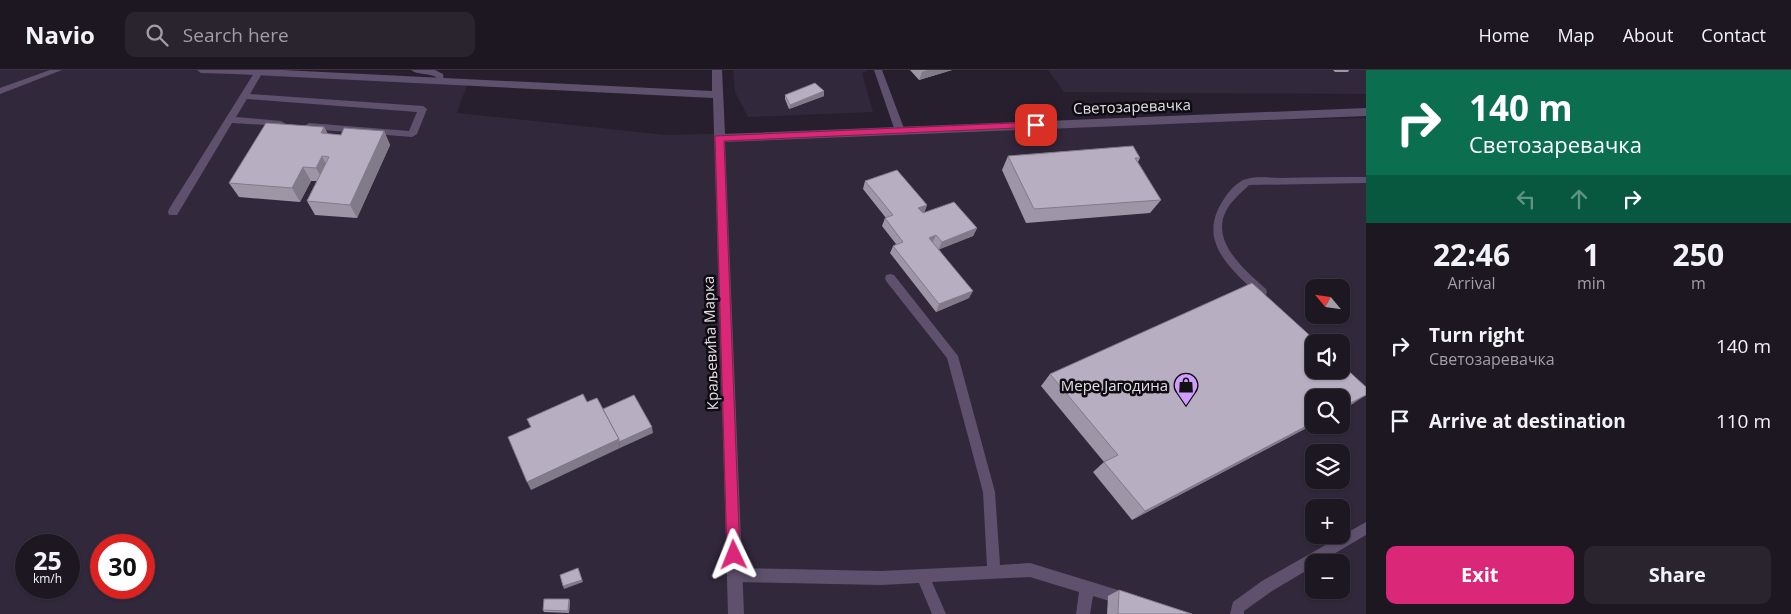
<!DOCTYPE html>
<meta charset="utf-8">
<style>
:root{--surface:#1d1722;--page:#2a242f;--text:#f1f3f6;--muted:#a09fa5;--line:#3b3640;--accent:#db2777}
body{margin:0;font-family:"Open Sans",sans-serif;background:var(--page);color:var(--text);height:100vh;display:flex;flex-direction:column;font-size:19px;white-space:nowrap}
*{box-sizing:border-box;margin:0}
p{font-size:16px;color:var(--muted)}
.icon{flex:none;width:28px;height:28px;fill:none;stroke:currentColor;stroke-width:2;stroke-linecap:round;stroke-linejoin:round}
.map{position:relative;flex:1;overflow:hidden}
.panel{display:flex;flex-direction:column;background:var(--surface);width:425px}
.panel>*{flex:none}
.hud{background:#0b6e4f;color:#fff;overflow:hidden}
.needle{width:32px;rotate:299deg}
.buttons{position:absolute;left:1305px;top:209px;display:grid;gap:10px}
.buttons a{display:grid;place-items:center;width:45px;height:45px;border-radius:10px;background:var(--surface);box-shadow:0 1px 4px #0004,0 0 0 1px var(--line);font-size:25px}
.speed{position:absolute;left:15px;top:464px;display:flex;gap:10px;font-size:25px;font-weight:700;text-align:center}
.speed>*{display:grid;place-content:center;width:65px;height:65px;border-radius:50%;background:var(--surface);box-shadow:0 1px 4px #0004,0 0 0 1px var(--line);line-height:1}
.speed small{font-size:12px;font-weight:400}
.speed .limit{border:8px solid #d22;background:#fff;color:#111}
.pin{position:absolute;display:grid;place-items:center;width:42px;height:42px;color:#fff;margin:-21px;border-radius:10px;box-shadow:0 2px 8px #0006}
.me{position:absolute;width:55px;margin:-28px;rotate:358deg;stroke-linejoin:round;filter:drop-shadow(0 0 4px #0008)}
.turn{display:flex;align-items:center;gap:18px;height:105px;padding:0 20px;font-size:22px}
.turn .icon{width:65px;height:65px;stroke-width:2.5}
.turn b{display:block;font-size:35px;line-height:42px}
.lanes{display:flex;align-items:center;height:48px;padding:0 20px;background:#0003;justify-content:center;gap:25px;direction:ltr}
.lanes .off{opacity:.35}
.eta{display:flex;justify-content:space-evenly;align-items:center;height:85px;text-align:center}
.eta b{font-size:30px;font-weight:700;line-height:35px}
.cta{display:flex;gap:10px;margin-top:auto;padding:10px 20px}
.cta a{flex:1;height:58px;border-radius:10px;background:var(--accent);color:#fff;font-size:20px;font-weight:700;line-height:58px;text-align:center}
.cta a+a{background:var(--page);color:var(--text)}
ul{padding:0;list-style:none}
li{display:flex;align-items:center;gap:15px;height:75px;padding:0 20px}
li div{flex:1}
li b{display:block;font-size:19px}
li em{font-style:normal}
header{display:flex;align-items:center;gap:30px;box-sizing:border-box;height:70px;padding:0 25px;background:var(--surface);border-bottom:1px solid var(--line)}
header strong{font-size:24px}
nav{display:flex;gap:28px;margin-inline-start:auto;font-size:18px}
.search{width:350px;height:45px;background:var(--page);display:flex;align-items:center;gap:12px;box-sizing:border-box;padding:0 18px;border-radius:10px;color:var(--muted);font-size:19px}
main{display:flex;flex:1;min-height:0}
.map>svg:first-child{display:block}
.built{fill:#32283c;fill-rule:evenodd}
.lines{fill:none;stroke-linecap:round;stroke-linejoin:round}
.service{fill:#5f516d;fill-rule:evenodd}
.minor{fill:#5f516d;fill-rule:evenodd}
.wall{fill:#9e96a7}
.shaded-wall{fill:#817a88}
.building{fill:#b8aec2;stroke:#817a88}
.route{fill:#db2777;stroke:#8e194d}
.labels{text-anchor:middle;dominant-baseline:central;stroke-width:5;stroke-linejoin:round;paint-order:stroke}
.street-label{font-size:15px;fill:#e3dee8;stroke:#0e0b11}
.poi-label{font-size:15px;fill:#e3dee8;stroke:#0e0b11;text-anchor:end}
</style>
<header>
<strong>Navio</strong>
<div class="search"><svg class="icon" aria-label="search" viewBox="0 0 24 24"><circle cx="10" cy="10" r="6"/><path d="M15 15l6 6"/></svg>Search here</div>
<nav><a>Home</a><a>Map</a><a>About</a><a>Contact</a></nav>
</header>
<main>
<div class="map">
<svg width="1366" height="544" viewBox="0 0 1366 544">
<rect width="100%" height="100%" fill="#271f2e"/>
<g class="built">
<path d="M0 0H235L468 12 457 43 666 65 1366 48V544H0ZM1314 218H1341V245H1314ZM1314 272H1341V300H1314ZM1314 328H1341V355H1314ZM1314 382H1341V410H1314ZM1314 438H1341V465H1314ZM26 475H69V518H26ZM101 475H144V518H101ZM1314 492H1341V520H1314Z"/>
<polygon points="733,0 869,0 862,3 873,42 748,47 735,22"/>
<polygon points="1048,0 1366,0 1366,24 1064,22"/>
</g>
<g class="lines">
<g class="service">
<polygon points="50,0 62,0 0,24 0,18"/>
<polygon points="197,0 238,0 238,1 234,4 201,3"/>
<polygon points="256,0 264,0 250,24 423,36 427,39 417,64 412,67 309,59 304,56 309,53 409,61 417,42 247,29 236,47 281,51 286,54 284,56 232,53 177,145 169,145 168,142 169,139"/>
<path d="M411 0H435L443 4 444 11 443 13H437L436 7C428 3 417 5 411 0Z"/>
<polygon points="874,0 882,0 905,61 903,63 897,63 895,61"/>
<path d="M1366 107V113L1249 115C1241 123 1231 131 1226 141 1210 172 1246 201 1266 219L1267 222 1266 225H1258C1229 197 1196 170 1224 129 1228 122 1239 110 1247 109 1257 106 1270 108 1281 108 1309 107 1338 107 1366 107Z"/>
<polygon points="890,204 894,205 958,286 995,422 1000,495 1030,493 1131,524 1133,529 1131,534 1126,536 1093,526 1090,544 1076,544 1079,522 1030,507 932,512 946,544 932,544 919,513 881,515 734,512 729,510 727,505 729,500 734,498 881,501 987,496 983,422 947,288 886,211 885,208 886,205"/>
<polygon points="1366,452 1366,465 1320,492 1314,492 1314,496 1272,521 1244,541 1244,544 1230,544 1233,532 1262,511"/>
</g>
<polygon class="minor" points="229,0 282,0 712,21 712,0 722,0 725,64 1366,38 1366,46 725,72 744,544 728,544 713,28 234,4 230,3"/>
</g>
<g class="wall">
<polygon points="910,0 952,0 919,10"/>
<polygon points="1333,0 1349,0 1348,2 1335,2"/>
<polygon points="824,21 824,26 789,39 785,29 785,25"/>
<polygon points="324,57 328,64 341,65 384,61 390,75 357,148 315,145 307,131 317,111 311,111 300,132 239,127 229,113"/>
<polygon points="1008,86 1140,88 1138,92 1161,130 1150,143 1026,153 1002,100"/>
<polygon points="865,111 927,135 924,143 977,158 973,166 939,179 969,228 936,242 890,183 893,176 896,174 882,156 885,148 886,148 863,119"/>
<polygon points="1050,304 1354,333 1132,450 1093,402 1104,392 1041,316"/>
<polygon points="1119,520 1192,544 1107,544 1108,526"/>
<polygon points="569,529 570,531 569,543 544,542 543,540"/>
</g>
<g class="shaded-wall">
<polygon points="927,0 952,0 919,10 922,2"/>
<polygon points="824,21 824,26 789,39 790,35"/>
<polygon points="324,57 331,71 321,63"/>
<polygon points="384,61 390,75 357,148 350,135"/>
<polygon points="322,86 329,100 324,112 316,98"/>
<polygon points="303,97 311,111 300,132 292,118"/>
<polygon points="927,135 924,143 915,146 918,138"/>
<polygon points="977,158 973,166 938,180 942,172"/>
<polygon points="936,165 932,173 929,168"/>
<polygon points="973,221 969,228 936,242 939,234"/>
<polygon points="1366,325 1354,333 1341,340 1341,338"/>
<polygon points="1314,352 1314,354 1132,450 1145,441"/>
<polygon points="652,357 653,363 620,378 619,372"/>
<polygon points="619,369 620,378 531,420 527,412"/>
<polygon points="578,498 583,512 564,519 563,516"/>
<polygon points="569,529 570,531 569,543 568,541"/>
</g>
<g class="building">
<polygon points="815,13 824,21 790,35 785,25"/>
<polygon points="266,53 324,57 321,63 341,65 344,58 384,61 350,135 307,131 329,87 322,86 316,98 303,97 292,118 229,113"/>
<polygon points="1133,76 1140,88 1135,88 1161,130 1034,139 1008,86"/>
<polygon points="897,100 927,135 918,138 923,143 954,132 977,158 942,172 936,165 929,168 973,221 939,234 893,176 903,172 885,148 893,145 865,111"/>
<polygon points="1252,213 1317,272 1314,272 1314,300 1341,300 1341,294 1366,317 1366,325 1341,338 1341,328 1314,328 1314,352 1145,441 1104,392 1118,385 1050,304"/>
<polygon points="583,324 587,332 597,328 619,369 527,412 508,367 531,357 527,349"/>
<polygon points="634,325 652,357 619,372 619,369 603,339"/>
<polygon points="578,498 582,510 563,516 560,505"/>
<polygon points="1119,520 1192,544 1118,544"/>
<polygon points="544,529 569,529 568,541 543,540"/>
</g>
<polygon class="route" points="1036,52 1040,55 1039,57 724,71 740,485 738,490 734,492 729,490 727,485 715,66"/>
<defs>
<g id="shop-pin" transform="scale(1.25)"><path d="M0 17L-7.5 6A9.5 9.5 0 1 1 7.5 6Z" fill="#d09dff" stroke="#0e0b11"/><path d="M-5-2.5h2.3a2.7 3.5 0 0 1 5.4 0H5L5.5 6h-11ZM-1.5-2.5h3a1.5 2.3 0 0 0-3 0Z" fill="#111"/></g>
</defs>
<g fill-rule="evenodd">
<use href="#shop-pin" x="1186" y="315"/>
</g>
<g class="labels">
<g class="street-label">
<text transform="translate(1132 36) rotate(-2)">Светозаревачка</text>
<text transform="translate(710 273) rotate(-92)">Краљевића Марка</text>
</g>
<g class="poi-label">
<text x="1168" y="315">Мере Јагодина</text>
</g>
</g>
</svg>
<div class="buttons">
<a><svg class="needle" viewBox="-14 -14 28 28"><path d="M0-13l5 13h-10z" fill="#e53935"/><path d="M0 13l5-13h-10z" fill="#a09fa5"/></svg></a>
<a><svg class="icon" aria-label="sound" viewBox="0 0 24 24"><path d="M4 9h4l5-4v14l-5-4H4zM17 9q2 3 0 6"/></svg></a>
<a><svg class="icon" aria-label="search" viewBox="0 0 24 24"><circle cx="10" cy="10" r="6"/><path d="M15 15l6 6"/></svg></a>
<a><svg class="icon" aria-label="layers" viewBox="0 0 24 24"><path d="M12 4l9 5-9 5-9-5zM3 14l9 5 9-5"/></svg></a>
<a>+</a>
<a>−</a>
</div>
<div class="speed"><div>25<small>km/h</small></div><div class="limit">30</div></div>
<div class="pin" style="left:1036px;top:55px;background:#d93025"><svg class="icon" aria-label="arrive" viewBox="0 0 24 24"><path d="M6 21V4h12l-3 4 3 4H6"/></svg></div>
<svg class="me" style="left:734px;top:485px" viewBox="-20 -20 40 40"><path d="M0-17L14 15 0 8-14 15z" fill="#db2777" stroke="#fff" stroke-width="4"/></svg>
</div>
<section class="panel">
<div class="hud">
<div class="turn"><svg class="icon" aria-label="right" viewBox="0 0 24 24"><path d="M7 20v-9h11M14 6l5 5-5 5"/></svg><div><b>140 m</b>Светозаревачка</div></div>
<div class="lanes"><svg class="icon off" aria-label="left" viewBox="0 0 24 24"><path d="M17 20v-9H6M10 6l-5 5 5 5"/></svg><svg class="icon off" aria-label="ahead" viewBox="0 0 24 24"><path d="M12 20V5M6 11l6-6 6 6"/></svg><svg class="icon" aria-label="right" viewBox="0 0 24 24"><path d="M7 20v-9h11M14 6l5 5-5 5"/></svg></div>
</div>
<div class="eta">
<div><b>22:46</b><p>Arrival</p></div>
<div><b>1</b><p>min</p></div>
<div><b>250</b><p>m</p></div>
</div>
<ul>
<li><svg class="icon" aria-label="right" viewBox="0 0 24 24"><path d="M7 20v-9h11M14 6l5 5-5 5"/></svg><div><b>Turn right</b><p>Светозаревачка</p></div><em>140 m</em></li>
<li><svg class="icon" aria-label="arrive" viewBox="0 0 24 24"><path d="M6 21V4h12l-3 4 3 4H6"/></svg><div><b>Arrive at destination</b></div><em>110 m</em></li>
</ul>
<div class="cta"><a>Exit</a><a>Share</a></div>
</section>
</main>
